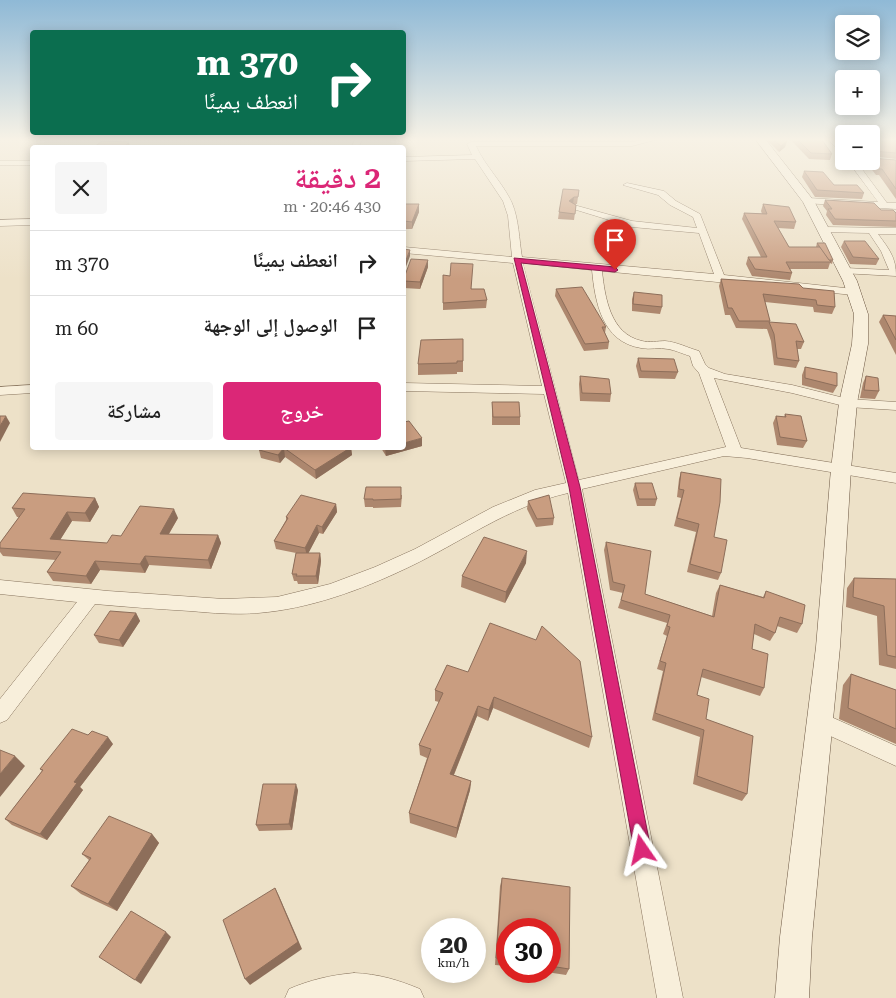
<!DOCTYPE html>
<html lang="ar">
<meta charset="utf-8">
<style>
:root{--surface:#fff;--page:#f6f6f6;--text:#222;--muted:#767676;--line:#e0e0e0;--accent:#db2777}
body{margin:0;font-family:"Roboto Serif","Noto Naskh Arabic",serif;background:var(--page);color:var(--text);direction:rtl;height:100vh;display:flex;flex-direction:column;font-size:19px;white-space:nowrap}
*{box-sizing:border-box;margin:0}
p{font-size:16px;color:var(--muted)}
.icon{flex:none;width:28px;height:28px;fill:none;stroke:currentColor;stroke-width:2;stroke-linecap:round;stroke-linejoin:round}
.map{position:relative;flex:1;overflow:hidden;direction:ltr}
.sheet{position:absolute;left:30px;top:145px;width:376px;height:305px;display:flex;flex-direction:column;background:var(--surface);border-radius:5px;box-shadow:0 2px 12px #0003;direction:rtl}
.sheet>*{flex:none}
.hud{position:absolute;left:30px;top:30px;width:376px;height:105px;border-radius:5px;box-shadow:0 2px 12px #0003;direction:rtl;background:#0b6e4f;color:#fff;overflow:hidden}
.buttons{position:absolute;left:835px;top:15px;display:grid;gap:10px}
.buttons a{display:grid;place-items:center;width:45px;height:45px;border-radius:5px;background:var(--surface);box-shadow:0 2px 12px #0003;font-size:25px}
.speed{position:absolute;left:421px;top:918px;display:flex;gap:10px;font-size:25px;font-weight:700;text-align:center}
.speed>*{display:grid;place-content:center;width:65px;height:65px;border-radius:50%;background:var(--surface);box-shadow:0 2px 12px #0003;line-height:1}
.speed small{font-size:12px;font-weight:400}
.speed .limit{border:8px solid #d22;background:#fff;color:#111}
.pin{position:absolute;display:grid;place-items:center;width:42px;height:42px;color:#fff;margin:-51px -21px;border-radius:50% 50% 50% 0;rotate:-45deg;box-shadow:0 0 5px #0007}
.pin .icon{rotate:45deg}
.me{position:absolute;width:55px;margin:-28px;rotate:349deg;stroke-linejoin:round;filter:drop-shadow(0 0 4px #0008)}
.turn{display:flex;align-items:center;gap:18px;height:105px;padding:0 25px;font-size:22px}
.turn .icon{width:65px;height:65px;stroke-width:2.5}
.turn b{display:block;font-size:35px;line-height:42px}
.round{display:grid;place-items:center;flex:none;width:52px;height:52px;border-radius:5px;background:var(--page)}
.overview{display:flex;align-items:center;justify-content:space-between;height:85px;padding:0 25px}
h1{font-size:30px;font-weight:600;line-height:38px;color:var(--accent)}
.primary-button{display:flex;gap:10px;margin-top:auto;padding:10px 25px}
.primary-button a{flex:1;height:58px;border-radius:5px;background:var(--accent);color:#fff;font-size:20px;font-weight:600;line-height:58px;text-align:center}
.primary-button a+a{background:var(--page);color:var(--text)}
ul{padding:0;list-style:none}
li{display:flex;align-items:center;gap:15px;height:65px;padding:0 25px;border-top:1px solid var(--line)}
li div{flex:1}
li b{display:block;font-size:19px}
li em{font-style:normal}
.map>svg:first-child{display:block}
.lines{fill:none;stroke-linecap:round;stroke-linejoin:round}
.street-casing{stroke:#88745e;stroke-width:1}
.secondary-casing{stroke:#6a5541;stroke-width:1}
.street{fill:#f8efdb;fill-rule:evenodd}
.secondary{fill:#f8efdb;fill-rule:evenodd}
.wall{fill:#ad876e}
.shaded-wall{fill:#8d6e5a}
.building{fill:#c99d80;stroke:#8d6e5a}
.route{fill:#db2777;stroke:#8e194d}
</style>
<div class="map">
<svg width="896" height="998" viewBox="0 0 896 998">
<rect width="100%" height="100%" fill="#ede1c8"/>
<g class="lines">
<g class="street-casing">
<g id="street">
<polygon points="355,140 362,140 358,148 351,148"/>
<path d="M642 140H655L632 146H476C485 166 503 183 512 203 519 220 519 239 522 257L714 274 699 233 632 227 570 208 574 205 632 221 697 228 693 217 670 205 658 195 623 185 627 183 664 191 676 201 700 214 724 275 854 289 859 292 854 295 602 271C605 297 610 334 642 341 649 343 658 341 665 341 677 342 688 348 699 351L705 364 709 368 725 374 792 385 848 399 896 402V410L848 407 792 393 714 378 741 448 896 473V483L747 458 724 456 582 489 683 998H657L568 493C507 507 462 542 407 568 361 590 309 609 258 613 235 615 213 613 190 611 158 609 127 607 95 604L7 720 0 723V699L77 602 0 594V580L108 591 224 599 277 597 330 584 375 567 415 549 493 507 535 490 566 483 544 394 404 391V383L542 386 513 263 404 253V247L512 257 508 216 503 201 475 159 404 161V157L472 155 467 144 471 142H632ZM523 263 592 270C595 302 602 342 641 348 650 350 659 347 668 349 675 350 683 354 690 356L693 366 699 373 726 447 579 480Z"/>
<polygon points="828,140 836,140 844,148 844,154"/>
<rect x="0" y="161" width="32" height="4"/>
<polygon points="848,161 856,161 887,203 896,203 896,209 805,203 805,199 808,198 878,202"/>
<polygon points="32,219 32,225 0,226 0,220"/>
<path d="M824 227 896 228V234H878C889 249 896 257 896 276L841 273 840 271 845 268 889 270 881 251 869 233 821 232 819 230Z"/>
<polygon points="32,385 32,393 0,395 0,387"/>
<polygon points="820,712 896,746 896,766 813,728 810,721 813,714"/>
<path d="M354 973C379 974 398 980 420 989L424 998H285L289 989C310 980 331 975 354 973Z"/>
</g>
</g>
<g class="secondary-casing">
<polygon id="secondary" points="756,140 766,140 814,201 857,281 868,314 868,344 857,403 851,469 840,647 812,937 809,998 775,998 780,937 816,647 831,469 839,403 852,344 854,314 843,281 803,202"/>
</g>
<use href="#street" class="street"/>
<use href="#secondary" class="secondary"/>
</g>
<g class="wall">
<polygon points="767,140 786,140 787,141 785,147 779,152"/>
<polygon points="791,140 822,140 832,154 830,160 809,159"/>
<polygon points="871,140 896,140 896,159 871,156"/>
<polygon points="871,158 896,160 896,199 879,175 876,175 867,163 868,161 871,161"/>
<polygon points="804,171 834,185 864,193 862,199 815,197 802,177"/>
<polygon points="579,190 577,204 573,204 576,205 574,220 558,219 559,212"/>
<polygon points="825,200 896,213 896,227 833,225 826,215 827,211 823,206"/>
<polygon points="404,204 419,204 419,212 412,229 404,229"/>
<polygon points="763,204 796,222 794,229 778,228 789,247 816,247 817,243 833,260 832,264 830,263 828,269 790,269 792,273 790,280 752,276 746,264 748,257 761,257 742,219 744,213 762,214 761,211"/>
<polygon points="844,241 879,259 876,265 850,264 841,247"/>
<polygon points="428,260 428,267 420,289 404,288 404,278"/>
<polygon points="443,275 472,289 487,300 486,308 443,310"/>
<polygon points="721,279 803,288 835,307 832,314 814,312 813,307 765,302 770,322 804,342 801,349 797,349 799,361 796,368 774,365 771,341 767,329 736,328 730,315 725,315 719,286"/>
<polygon points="556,289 606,327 605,333 609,342 608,349 584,351 555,296"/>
<polygon points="634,292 662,307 660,314 632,311 632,299"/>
<polygon points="883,315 896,316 896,355 879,322"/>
<polygon points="463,339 463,372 457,372 457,374 418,375 418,364"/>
<polygon points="638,358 678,372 675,379 639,378 636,366"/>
<polygon points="805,367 837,386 833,393 802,385 802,375"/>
<polygon points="580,376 611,394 610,402 580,401 579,384"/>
<polygon points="866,376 879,391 875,399 860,398 863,383"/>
<polygon points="492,402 520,417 520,425 492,425"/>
<polygon points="785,414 807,441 803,448 777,445 773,423 776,416 784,417"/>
<polygon points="422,438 422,446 386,456 381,448 404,448"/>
<polygon points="255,448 351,448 352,455 316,479 285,457 280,463 261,458 259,450 260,449"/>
<polygon points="681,472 714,537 721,573 718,580 687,572 696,532 674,526 681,498 677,497 679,479"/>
<polygon points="635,483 657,499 655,506 637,506 633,490"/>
<polygon points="402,495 401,507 373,508 373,507 365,507 364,499"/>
<polygon points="95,498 99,507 90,522 72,521 60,540 107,543 121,536 178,518 169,534 218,535 221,543 211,569 149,565 145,573 100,570 91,584 53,581 47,572 56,560 3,556 0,552 0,543 19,517 17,517 12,508"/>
<polygon points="528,501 554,518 553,525 536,527 527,509"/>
<polygon points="336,504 337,512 323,534 319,533 308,553 320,553 321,561 318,584 298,584 297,581 294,581 292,574 296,553 276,549 274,541 286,520 286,517"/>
<polygon points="606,542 645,594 712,616 716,593 720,585 763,597 766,591 802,624 797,633 777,626 775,633 770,641 754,634 752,649 764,688 760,696 701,677 697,695 706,719 747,794 742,801 693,784 700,737 652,720 663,671 657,669 667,636 663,634 667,623 618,608 623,593 610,590 604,550"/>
<polygon points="526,563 505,603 461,587 462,576"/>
<polygon points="854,578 896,579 896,669 879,665 877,616 846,607 847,588"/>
<polygon points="136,613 140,621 123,647 99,643 94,635"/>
<polygon points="447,665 592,737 589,748 493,708 488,721 477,716 454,775 471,781 470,790 456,838 410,823 409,813 427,758 420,755 419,745 439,702 435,701 435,690"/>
<polygon points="851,674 896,690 896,744 839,719 843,685"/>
<polygon points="113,744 80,787 83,790 47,840 12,825 5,819 42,771 40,769"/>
<polygon points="298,790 292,830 259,831 256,825"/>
<polygon points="152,834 159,843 117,911 81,894 71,886 89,860 82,854"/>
<polygon points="502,878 570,887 569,969 566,975 540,971 550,971 550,929 508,929 508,966 495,965 500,886"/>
</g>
<g class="shaded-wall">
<polygon points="787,141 785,147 779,152 781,146"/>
<polygon points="129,142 130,148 123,148"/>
<polygon points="574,197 573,204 569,201"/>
<polygon points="419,204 419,212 412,229 412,222"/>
<polygon points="410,250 410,256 404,272 404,265"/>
<polygon points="428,260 428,267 420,289 420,282"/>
<polygon points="6,416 10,423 0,442 0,426"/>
<polygon points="422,438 422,446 386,456 385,448 404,448 404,443"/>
<polygon points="284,448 285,457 280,463 278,455"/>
<polygon points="350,448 351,448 352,455 316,479 315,470"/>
<polygon points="95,498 99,507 90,522 85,513"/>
<polygon points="336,504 337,512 323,534 322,527"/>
<polygon points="174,509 178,518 164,542 160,534"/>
<polygon points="67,512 72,521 55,548 50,539"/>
<polygon points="317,525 319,533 307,556 305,548"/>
<polygon points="218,535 221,543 211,569 208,560"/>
<polygon points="527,551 526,563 505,603 506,592"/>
<polygon points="320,553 321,561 318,584 316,576"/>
<polygon points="145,556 149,565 145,573 140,564"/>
<polygon points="95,561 100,570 91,584 86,576"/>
<polygon points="136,613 140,621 123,647 119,640"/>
<polygon points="494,697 493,708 488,721 489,710"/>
<polygon points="478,706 477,716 450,784 450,774"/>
<polygon points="108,737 113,744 80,787 83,790 47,840 40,834 74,782"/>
<polygon points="15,756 25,766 0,797 0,774"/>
<polygon points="471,781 470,790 456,838 457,828"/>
<polygon points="296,784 298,790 292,830 289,824"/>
<polygon points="152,834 159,843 117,911 108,904"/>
<polygon points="275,888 279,896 302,949 250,985 245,979"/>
<polygon points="166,932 171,937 141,984 135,980"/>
</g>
<g class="building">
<polygon points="774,140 786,140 787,141 781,146"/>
<polygon points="798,140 822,140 832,154 811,153"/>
<polygon points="871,140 896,140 896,153 873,151 871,153"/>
<polygon points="102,141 129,142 123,148 93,148"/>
<polygon points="871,158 896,160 896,189 882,169 879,169 871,160"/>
<polygon points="804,171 823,172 834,185 857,185 864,193 817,190"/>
<polygon points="563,189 579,190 578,197 574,197 569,201 576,205 575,214 559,212"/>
<polygon points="825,200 874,203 881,210 893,210 896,213 896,221 835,219 828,209 832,209"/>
<polygon points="404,204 419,204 412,222 404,221"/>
<polygon points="763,204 789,207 796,222 774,221 789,247 820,247 831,262 786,262 792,273 755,269 748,257 767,257 744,213 767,214"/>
<polygon points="844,241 865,241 879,259 853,257"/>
<polygon points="817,243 825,243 833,260 829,260"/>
<polygon points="404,249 410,250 404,265"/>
<polygon points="411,259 428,260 420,282 404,281 404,278"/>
<polygon points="451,263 473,264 471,289 484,289 487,300 443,303 443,275 450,276"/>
<polygon points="721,279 799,284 803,288 834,291 835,307 817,305 816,300 763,294 770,321 739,321 732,308 728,308"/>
<polygon points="582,287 606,327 602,327 609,342 585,344 556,289"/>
<polygon points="634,292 662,295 662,307 633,304"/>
<polygon points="883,315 896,316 896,340"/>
<polygon points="769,322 796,324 804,342 796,341 799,361 777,358 774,334"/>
<polygon points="463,339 463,361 457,361 457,363 418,364 421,340"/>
<polygon points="638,358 674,359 678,372 641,371"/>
<polygon points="805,367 837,373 837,386 805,378"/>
<polygon points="580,376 609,379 611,394 582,393"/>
<polygon points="866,376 878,378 879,391 864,390"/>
<polygon points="492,402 519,402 520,417 493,417"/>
<polygon points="785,414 801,416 807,441 780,437 776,416 786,417"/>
<polygon points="0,416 6,416 0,426"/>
<polygon points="409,421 422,438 404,443 404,422"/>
<polygon points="261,448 350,448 315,470 284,448 278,455 259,450"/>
<polygon points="681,472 721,479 720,502 714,537 727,540 721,573 690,564 699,524 677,518 684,490 679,489"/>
<polygon points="635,483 652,483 657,499 639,499"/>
<polygon points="366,487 401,487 401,499 373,500 373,499 364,499"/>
<polygon points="23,493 95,498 85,513 67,512 50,539 107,543 112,535 121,536 140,506 174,509 160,534 218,535 208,560 145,556 140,564 95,561 86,576 47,572 61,552 0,548 0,543 25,509 12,508"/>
<polygon points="301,495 336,504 322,527 317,525 305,548 274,541 288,518 286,517"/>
<polygon points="549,495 554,518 537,519 528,501"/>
<polygon points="484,537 527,551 506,592 462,576"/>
<polygon points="606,542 651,551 645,594 714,617 720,585 764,598 766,591 805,605 802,624 780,617 775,633 755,624 752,649 768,654 764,688 703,669 697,695 709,699 706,719 753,736 747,794 697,776 704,730 655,713 666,663 660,661 670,627 667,626 670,615 621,600 625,585 613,582"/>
<polygon points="296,553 320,553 316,576 296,576 297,574 292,574"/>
<polygon points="854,578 896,579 896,657 887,655 884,606 853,597"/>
<polygon points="110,611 136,613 119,640 94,635"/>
<polygon points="490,623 536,640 542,626 580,661 592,737 494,697 489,710 478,706 450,774 471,781 457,828 409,813 431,749 419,745 443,693 435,690 447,665 468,672"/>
<polygon points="851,674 896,690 896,729 848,708"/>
<polygon points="72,729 88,735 92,731 108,737 74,782 77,783 40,834 5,819 43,770 40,769"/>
<polygon points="0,750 15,756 0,774"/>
<polygon points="263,784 296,784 289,824 256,825"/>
<polygon points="109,816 152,834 108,904 71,886 91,858 82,854"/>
<polygon points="502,878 570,887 569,969 550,966 550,929 508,929 508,960 496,958"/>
<polygon points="275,888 298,942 245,979 223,920"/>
<polygon points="131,911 166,932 135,980 99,957"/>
</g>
<linearGradient id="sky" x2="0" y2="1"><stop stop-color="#8fb9d6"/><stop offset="0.5" stop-color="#f7f2e6"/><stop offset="1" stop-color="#f7f2e6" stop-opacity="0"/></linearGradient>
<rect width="896" height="279" fill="url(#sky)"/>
<polygon class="route" points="514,258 615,267 618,270 615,272 521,263 580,487 651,850 648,856 642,858 636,856 634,850 569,487"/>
</svg>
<div class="buttons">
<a><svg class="icon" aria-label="layers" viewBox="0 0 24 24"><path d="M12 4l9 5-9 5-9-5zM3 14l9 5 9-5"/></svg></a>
<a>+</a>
<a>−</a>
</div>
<div class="speed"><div>20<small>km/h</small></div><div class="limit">30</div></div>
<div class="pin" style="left:615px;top:270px;background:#d93025"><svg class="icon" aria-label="arrive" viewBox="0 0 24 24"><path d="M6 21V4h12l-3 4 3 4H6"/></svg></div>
<svg class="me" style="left:642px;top:850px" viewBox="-20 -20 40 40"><path d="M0-17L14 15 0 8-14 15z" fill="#db2777" stroke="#fff" stroke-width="4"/></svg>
<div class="hud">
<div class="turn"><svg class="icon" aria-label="right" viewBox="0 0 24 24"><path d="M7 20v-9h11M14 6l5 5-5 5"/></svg><div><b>370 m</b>انعطف يمينًا</div></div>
</div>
<section class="sheet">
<div class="overview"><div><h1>2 دقيقة</h1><p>430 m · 20:46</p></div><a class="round"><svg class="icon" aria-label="close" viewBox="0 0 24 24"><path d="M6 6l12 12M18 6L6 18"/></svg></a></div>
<ul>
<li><svg class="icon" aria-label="right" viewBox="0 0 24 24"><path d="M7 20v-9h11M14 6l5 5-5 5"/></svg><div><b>انعطف يمينًا</b></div><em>370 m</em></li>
<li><svg class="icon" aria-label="arrive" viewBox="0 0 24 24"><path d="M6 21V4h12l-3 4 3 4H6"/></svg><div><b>الوصول إلى الوجهة</b></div><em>60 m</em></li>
</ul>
<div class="primary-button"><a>خروج</a><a>مشاركة</a></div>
</section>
</div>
